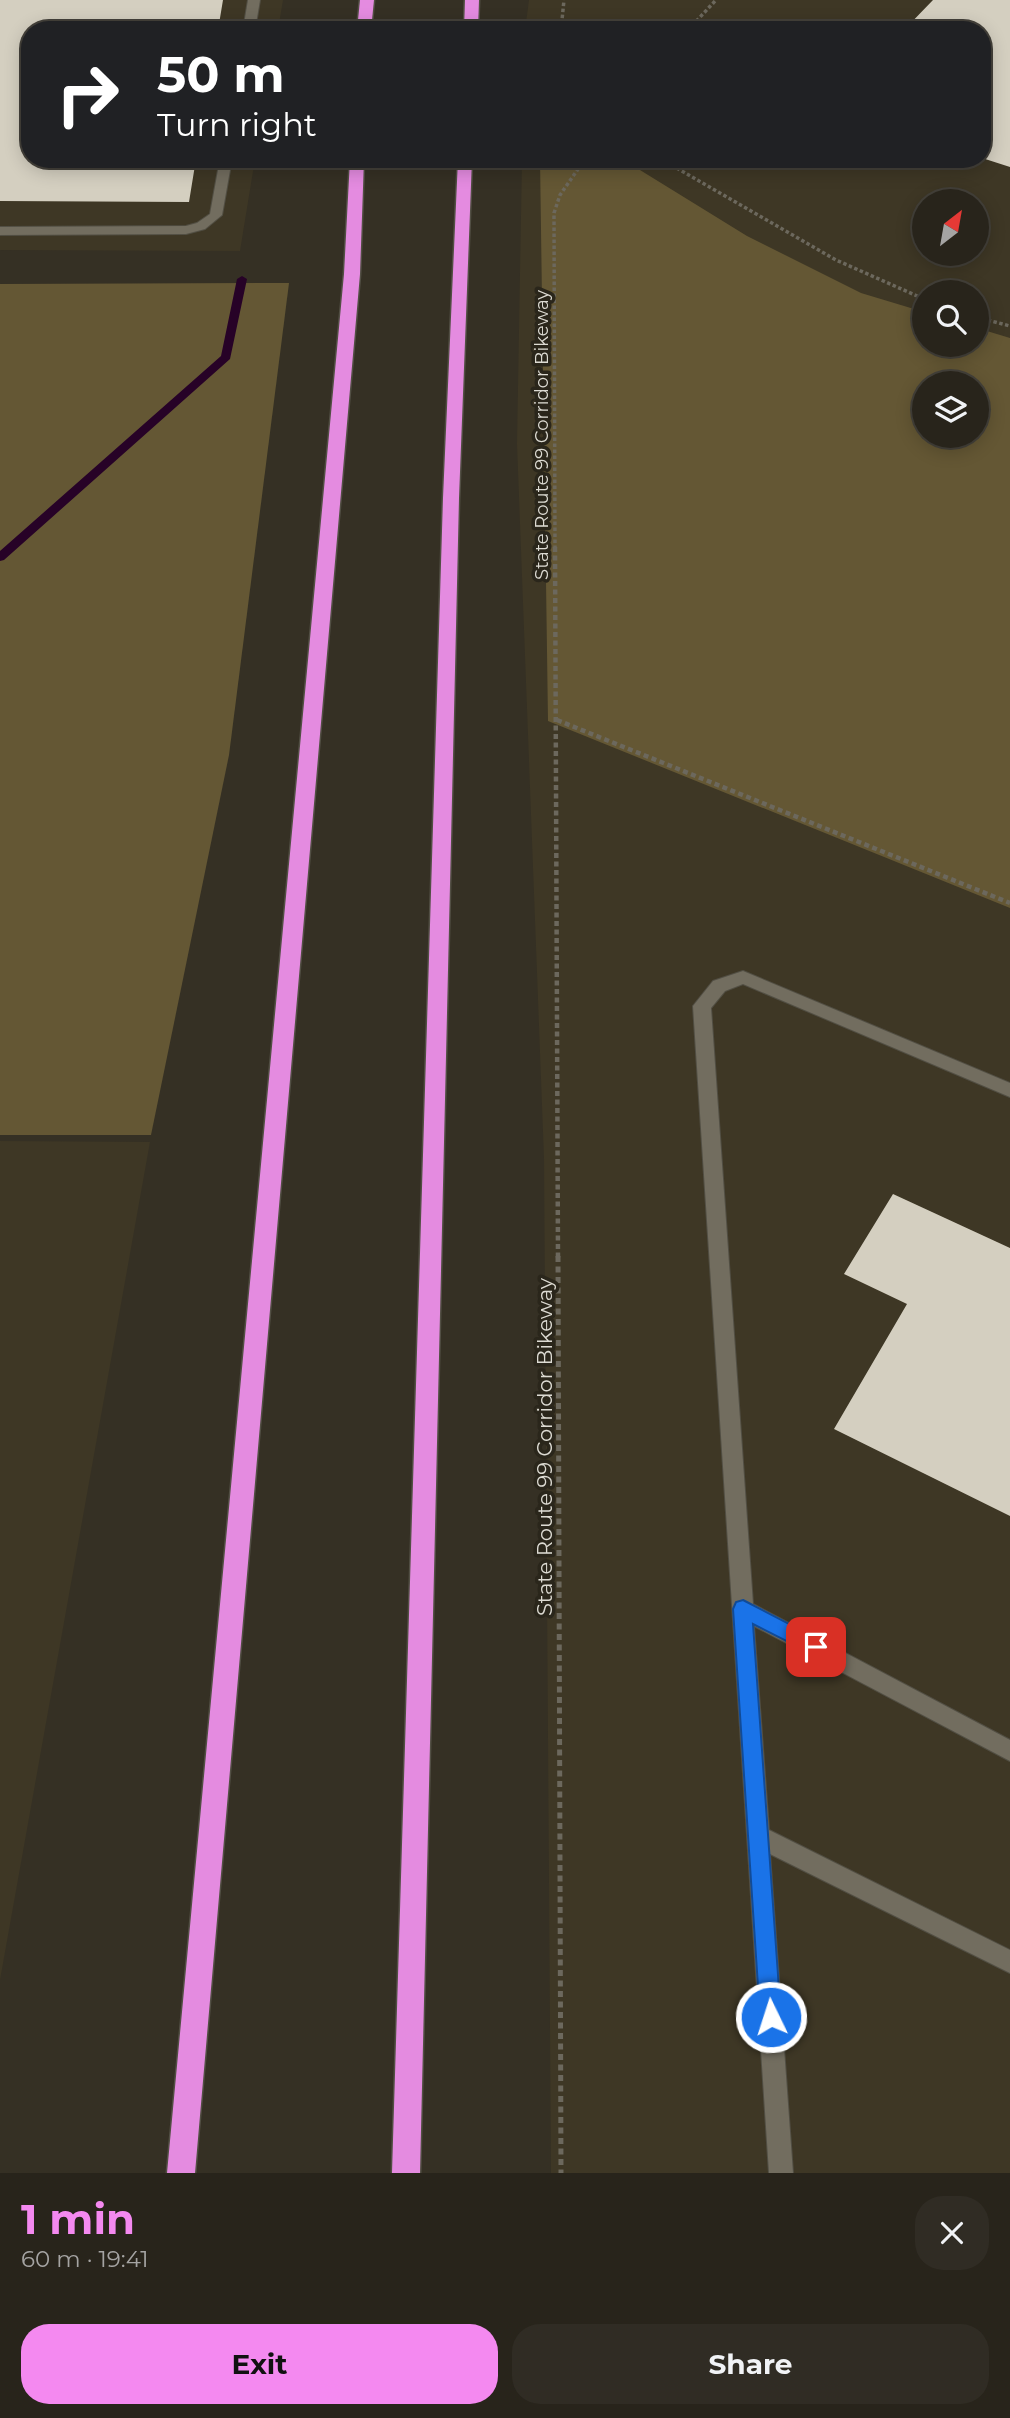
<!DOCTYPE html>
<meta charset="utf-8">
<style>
:root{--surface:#28241b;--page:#302c24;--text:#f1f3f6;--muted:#a5a4a3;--line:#44413a;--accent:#f489f0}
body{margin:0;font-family:Montserrat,sans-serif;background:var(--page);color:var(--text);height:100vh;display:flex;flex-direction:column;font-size:26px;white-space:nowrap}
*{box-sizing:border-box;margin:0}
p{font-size:23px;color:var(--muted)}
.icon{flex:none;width:38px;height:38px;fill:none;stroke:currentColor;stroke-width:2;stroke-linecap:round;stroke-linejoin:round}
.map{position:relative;height:2173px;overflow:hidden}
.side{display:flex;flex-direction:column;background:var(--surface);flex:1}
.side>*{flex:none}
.top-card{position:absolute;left:21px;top:21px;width:970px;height:147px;border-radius:28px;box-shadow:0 4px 18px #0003,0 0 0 2px var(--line);background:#202124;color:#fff;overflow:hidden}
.needle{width:46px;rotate:31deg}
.buttons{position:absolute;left:912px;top:189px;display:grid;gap:14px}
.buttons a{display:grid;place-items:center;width:77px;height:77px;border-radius:50%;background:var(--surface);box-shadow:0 4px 18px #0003,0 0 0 2px var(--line);font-size:35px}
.pin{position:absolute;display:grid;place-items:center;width:60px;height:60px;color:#fff;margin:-30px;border-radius:14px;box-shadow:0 4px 10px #0006}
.me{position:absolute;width:77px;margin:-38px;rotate:356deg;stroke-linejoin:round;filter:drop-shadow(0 0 5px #0008)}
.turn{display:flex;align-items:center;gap:24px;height:147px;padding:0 21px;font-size:32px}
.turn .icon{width:91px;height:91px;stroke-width:2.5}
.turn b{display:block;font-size:49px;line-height:60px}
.round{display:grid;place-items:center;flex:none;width:74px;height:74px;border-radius:28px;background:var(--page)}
.overview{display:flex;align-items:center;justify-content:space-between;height:119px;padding:0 21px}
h1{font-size:42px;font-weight:700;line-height:52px;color:var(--accent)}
.cta{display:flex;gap:14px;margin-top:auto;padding:14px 21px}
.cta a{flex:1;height:80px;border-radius:28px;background:var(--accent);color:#111;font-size:28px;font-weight:700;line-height:80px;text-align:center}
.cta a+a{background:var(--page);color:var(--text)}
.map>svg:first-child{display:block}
.built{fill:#3e3725;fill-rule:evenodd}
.green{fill:#645734;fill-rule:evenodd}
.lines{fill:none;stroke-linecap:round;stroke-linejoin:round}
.stream{fill:#270227;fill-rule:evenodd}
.building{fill:#d4cfc0}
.service-casing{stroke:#524f44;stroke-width:2}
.motorway-casing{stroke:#524f44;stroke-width:3}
.path-far2{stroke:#6c685d;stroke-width:3.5;stroke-dasharray:3.5 2.5;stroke-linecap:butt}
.path-far1{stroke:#6c685d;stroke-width:4.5;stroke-dasharray:5 3.5;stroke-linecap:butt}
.path{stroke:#6c685d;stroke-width:5;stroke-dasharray:6 4.5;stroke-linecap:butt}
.service{fill:#726d5f;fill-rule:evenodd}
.motorway{fill:#e48be0;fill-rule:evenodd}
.route{fill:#1a73e8;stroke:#114b97;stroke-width:2}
.labels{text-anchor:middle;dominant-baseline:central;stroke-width:7;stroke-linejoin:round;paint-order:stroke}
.far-street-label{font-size:18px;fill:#dddbd3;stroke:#2a261b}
.street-label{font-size:21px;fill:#dddbd3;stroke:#2a261b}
</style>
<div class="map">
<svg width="1010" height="2173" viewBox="0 0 1010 2173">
<rect width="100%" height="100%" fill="#353024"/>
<g class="built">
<polygon points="0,0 283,0 278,30 30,30 30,159 255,159 240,251 0,250"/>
<path d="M529 0H1010V2173H551L544 1158 517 444 522 159H982V30H525ZM924 201H976V254H924ZM924 292H976V345H924ZM924 383H976V436H924Z"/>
<polygon points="0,1141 150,1142 0,1980"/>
</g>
<g class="green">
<path d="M540 159H620L627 162 747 236 861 293 924 312V345H976L977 328 1010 338V908L548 721ZM924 383H976V436H924Z"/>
<polygon points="289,283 229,755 151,1135 0,1135 0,284"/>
</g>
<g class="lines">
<polygon class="stream" points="242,276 247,279 230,359 4,560 0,561 0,551 221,356 237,279"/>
</g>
<g class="building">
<polygon points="0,0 223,0 218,30 30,30 30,159 196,159 189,202 0,201"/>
<polygon points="933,0 1010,0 1010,167 982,158 982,30 904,30"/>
<polygon points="893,1194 1010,1248 1010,1516 834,1429 907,1304 844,1274"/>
</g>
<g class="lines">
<g class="service-casing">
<g id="service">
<polygon points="248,0 260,0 255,30 243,30"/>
<polygon points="220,159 232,159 222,215 205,229 186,234 0,235 0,227 186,226 197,223 210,214"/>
<polygon points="743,971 1010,1083 1010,1097 743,984 725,991 711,1008 753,1604 1010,1740 1010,1761 754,1626 769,1830 1010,1950 1010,1973 770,1854 793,2173 769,2173 693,1006 713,981"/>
</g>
</g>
<g class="motorway-casing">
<g id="motorway">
<polygon points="360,0 374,0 371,30 357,30"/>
<polygon points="465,0 479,0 478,30 464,30"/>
<polygon points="350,159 364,159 360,274 195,2173 167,2173 344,274"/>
<polygon points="458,159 472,159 459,498 420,2173 392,2173 443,498"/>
</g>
</g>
<g class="path-far2">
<polyline points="561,30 564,0"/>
<polyline points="688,30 716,0"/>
<polyline points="661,159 836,260 924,299"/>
<polyline points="976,317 1010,326"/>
<polyline points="555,549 554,213 560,195 585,159"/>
</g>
<g class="path-far1">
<polyline points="555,547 558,1258"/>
<polyline points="557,720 1010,903"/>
</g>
<polyline class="path" points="558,1256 561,2173"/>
<use href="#service" class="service"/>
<use href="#motorway" class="motorway"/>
</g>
<polygon class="route" points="743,1600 822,1641 825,1647 822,1654 816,1656 753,1624 781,2017 778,2025 771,2028 763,2025 760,2017 733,1609 736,1602"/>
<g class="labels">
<g class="far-street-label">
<text transform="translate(542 435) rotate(-90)">State Route 99 Corridor Bikeway</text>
</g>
<g class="street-label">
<text transform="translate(544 1447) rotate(-90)">State Route 99 Corridor Bikeway</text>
</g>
</g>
</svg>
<div class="buttons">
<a><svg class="needle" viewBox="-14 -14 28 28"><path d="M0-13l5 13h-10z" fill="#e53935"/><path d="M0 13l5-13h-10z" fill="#a5a4a3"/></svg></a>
<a><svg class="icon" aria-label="search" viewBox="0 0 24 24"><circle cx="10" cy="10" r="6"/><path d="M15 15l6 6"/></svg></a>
<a><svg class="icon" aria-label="layers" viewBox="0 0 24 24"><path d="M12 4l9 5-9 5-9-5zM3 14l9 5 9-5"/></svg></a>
</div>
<div class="pin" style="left:816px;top:1647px;background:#d93025"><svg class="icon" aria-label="arrive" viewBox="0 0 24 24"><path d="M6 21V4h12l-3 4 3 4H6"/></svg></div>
<svg class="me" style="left:771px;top:2017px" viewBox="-20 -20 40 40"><circle r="17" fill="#1a73e8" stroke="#fff" stroke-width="3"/><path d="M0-11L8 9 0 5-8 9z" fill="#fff"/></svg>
<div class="top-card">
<div class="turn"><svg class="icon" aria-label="right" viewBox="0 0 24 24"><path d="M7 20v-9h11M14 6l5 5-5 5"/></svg><div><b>50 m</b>Turn right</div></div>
</div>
</div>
<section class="side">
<div class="overview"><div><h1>1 min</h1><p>60 m · 19:41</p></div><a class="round"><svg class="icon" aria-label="close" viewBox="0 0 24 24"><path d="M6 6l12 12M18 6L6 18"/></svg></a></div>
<div class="cta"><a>Exit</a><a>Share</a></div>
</section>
